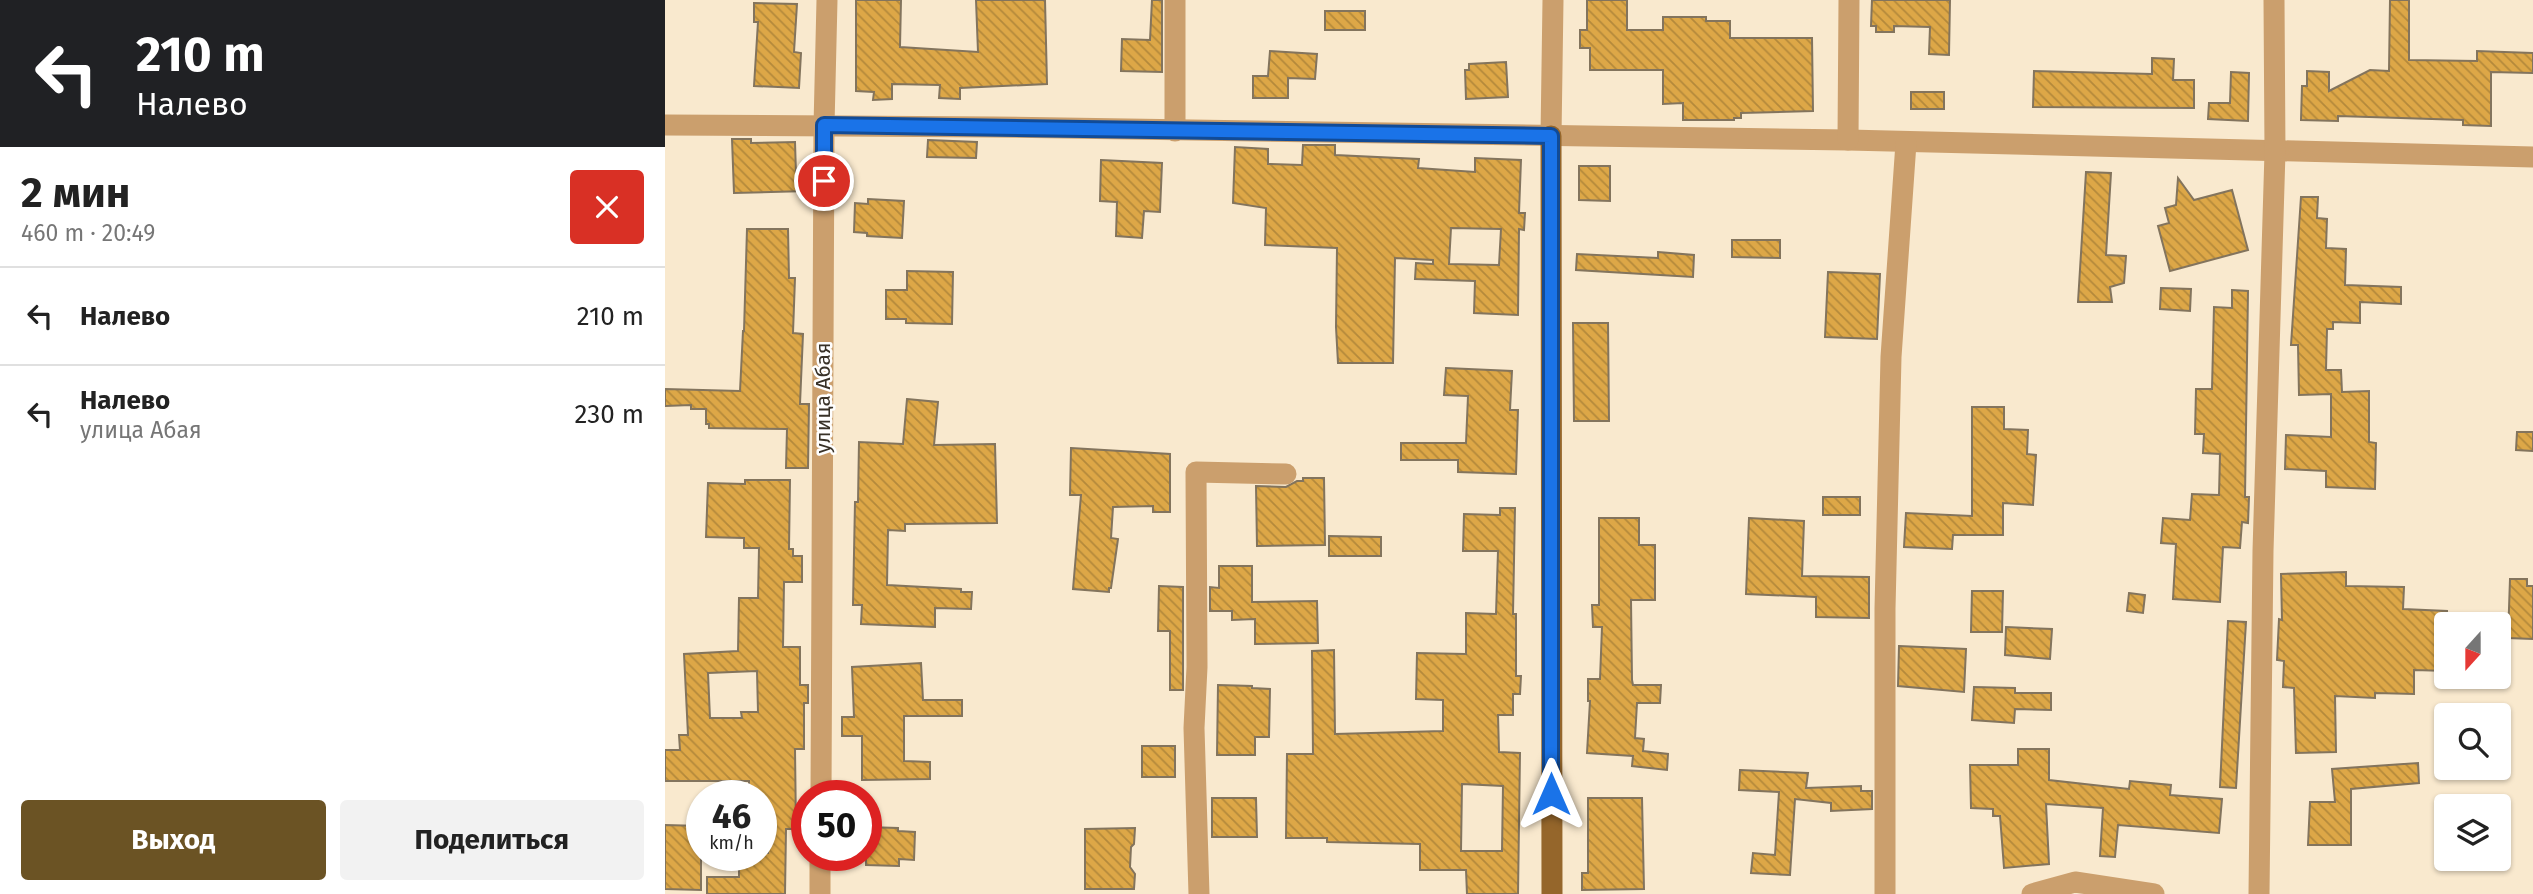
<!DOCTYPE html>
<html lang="ru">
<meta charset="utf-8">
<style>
:root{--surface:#fff;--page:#f2f2f2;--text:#222;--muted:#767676;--line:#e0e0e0;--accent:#6b5324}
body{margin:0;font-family:"Fira Sans",sans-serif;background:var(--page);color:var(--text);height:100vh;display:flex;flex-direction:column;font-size:26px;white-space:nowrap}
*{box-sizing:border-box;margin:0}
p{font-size:23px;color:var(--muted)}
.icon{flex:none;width:38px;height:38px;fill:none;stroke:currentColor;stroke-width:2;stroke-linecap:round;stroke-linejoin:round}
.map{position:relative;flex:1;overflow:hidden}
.panel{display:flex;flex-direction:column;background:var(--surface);width:665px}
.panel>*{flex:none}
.guide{background:#202124;color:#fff;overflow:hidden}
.needle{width:46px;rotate:201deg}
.tools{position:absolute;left:1769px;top:612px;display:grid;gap:14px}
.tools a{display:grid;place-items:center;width:77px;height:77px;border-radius:7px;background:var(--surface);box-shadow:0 2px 5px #0004;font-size:35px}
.speed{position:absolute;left:21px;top:780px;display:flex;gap:14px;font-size:35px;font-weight:700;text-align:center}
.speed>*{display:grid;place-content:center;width:91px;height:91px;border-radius:50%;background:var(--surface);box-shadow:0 2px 5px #0004;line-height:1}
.speed small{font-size:18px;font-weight:400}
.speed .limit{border:10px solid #d22;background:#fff;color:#111}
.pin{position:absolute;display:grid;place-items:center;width:60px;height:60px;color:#fff;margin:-30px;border:4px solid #fff;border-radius:50%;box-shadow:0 2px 7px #0007}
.me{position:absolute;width:77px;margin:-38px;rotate:0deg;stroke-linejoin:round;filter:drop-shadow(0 0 5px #0008)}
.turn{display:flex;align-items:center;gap:24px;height:147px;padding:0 21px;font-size:32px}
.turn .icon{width:91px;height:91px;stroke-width:2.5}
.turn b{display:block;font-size:49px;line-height:60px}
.round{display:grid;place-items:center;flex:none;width:74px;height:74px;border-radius:7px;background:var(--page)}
.head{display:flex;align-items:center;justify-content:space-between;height:119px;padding:0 21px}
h1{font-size:42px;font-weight:700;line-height:52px}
.button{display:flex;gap:14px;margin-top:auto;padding:14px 21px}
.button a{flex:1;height:80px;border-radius:7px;background:var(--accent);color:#fff;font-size:28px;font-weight:700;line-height:80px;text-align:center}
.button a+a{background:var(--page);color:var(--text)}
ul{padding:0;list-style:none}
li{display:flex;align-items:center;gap:21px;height:98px;padding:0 21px;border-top:2px solid var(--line)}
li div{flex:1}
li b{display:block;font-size:26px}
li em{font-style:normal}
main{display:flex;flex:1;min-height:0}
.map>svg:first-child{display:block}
.building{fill:url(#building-back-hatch);stroke:#83745d;stroke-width:2;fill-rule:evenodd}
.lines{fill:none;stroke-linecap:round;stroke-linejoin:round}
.minor{stroke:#cb9f6d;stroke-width:21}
.major{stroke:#95662b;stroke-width:21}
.route-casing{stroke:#114b97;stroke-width:18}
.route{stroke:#1a73e8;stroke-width:12}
.labels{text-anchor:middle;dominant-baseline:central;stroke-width:5;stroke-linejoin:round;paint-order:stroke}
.street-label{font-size:21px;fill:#383127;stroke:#fff}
</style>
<main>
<section class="panel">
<div class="guide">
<div class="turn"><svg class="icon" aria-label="left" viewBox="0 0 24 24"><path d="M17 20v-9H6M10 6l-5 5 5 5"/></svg><div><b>210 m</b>Налево</div></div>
</div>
<div class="head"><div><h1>2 мин</h1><p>460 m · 20:49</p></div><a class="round" style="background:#d93025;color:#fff"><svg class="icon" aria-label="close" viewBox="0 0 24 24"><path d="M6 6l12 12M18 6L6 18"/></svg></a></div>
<ul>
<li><svg class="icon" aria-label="left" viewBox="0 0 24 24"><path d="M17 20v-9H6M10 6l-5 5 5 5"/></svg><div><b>Налево</b></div><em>210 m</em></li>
<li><svg class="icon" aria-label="left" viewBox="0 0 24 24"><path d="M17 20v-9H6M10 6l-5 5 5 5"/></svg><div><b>Налево</b><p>улица Абая</p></div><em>230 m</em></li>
</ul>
<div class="button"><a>Выход</a><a>Поделиться</a></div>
</section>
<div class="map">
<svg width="1868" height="894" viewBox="0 0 1868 894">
<defs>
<pattern id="building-back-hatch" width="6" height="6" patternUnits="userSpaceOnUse" patternTransform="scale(1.75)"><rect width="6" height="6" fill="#dda747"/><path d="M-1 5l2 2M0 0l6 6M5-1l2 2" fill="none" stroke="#b4893b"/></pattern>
</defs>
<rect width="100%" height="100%" fill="#f9e9ce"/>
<g class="building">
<polygon points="191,0 236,0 235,47 313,52 311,0 380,0 382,84 295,88 295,99 274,98 275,85 227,84 227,99 208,100 209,92 191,91"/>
<polygon points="487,0 497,0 497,72 456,71 457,39 485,40"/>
<polygon points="922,0 962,0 962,30 998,30 998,17 1041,17 1041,21 1065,21 1065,38 1147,38 1148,111 1076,113 1076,118 1069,118 1069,120 1018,120 1018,103 998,104 998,70 925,70 925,48 915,48 915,30 922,30"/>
<polygon points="1207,0 1285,0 1284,55 1264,54 1265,27 1229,26 1229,32 1211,32 1211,26 1206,26"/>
<polygon points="1725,0 1744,0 1744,60 1812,61 1812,51 1868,53 1868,73 1826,72 1826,126 1798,125 1798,120 1673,116 1673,121 1636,120 1637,86 1642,86 1642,71 1664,72 1664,91 1705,70 1724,71"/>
<polygon points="89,3 132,4 129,52 136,53 134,88 89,86 93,22 89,22"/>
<rect x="660" y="11" width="40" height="19"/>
<polygon points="605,51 652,54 650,79 623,78 623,98 588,98 588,76 603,76"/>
<polygon points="1487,58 1509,59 1508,80 1529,80 1529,108 1368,107 1369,71 1487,74"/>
<polygon points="841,62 843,97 801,99 800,70 804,70 804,64"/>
<polygon points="1566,72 1584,73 1583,121 1543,119 1544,103 1565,103"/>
<rect x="1246" y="92" width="33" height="17"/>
<polygon points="67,139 86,139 86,143 130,142 131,174 141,174 142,191 69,193"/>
<polygon points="263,140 312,142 311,158 262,157"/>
<path d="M638 145H670V155L754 159 753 168 810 172V158L856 160 854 213H860L859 230 854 229 853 315 809 313 810 281 750 279 751 263 768 264V260L730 258 728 363H673L671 327 672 248 600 245 601 208 568 203 570 147 603 149V164L637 165ZM786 228 836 229 834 265 784 264Z"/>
<polygon points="436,160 497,163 495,212 479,211 477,238 451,236 452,202 435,201"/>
<polygon points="914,166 945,166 945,201 914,200"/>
<polygon points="1421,172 1446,173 1441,255 1461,256 1459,283 1445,287 1447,302 1413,302"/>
<polygon points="1513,178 1529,200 1567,190 1583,250 1505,271 1493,226 1504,223 1500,208 1511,205"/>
<polygon points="1636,197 1653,197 1652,218 1662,219 1661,248 1681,249 1680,285 1736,287 1736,304 1695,302 1695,323 1668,322 1668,329 1662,329 1661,370 1676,370 1677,392 1704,391 1704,442 1711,443 1710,489 1661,487 1661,471 1620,469 1621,435 1666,437 1666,394 1634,395 1633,345 1626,345"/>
<polygon points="203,199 239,201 237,238 202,236 202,233 189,232 190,203 203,204"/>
<polygon points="82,229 123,229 124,278 130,278 128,333 138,334 135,404 144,404 143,468 121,468 122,429 44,428 44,424 41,424 41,409 26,409 26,405 0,406 0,389 75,391 78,331 79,331"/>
<polygon points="1067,240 1115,240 1115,258 1067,257"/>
<polygon points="993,252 1029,255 1028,277 911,270 912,254 993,258"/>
<polygon points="242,271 288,272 287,324 241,323 241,319 221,319 221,290 242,290"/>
<polygon points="1163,272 1215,274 1212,339 1160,337"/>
<polygon points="1496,288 1526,289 1525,311 1495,309"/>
<polygon points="1567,290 1583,291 1580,497 1584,497 1583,523 1577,522 1575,548 1558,547 1555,602 1508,599 1511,544 1496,543 1498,518 1525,520 1527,494 1554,495 1555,454 1538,453 1539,434 1530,434 1531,389 1547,389 1549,307 1567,308"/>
<polygon points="908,323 943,323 944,421 909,421"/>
<polygon points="781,368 847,371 845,410 853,410 851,474 793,472 793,460 736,460 736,443 801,443 803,396 779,395"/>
<polygon points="242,399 273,402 269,445 330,444 332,523 240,524 240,531 223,530 222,585 296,589 296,592 307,592 306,609 270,608 270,627 196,624 197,605 188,605 190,502 193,502 194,442 238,444"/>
<polygon points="1307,407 1339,407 1339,429 1363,430 1362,454 1371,455 1368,505 1338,503 1338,535 1288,535 1287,549 1239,547 1241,513 1307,516"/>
<polygon points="1852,432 1868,432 1868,451 1851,450"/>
<polygon points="406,448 505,454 505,512 488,512 488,506 448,507 446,538 453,539 446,588 444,588 444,592 408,589 416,495 405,495"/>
<polygon points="638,478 659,478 660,545 592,546 591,486 621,487 632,481 638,481"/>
<path d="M80 480H125L124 549H128V556H137V582H119L118 647H135V685H143V703H139V749H130L131 829H121L120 894H42V877H74V856H96V853H103V812H96V796H84V781H0V750H15L14 735H23L19 654 73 651 74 598H93L94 548H79V538L41 537 43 483 80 484ZM92 671 93 712H76L77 718H45L43 673Z"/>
<rect x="1158" y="497" width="37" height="18"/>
<path d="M835 508H850L848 614H851V676H856L855 694H848V715H833L834 752 855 753 853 894H802L801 870H755V844L662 842V838H621L622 754H648L647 651 669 650 670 734 778 731V700L751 699 752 653 801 654V613L831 614 833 551H798L799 514 835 515ZM797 784 838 786 837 851H796Z"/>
<polygon points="934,518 974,518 974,545 990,545 990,600 966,600 967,680 968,685 996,685 995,703 972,703 970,738 979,739 978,751 1003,754 1002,770 967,766 968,756 922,753 925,701 923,701 923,679 935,679 937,627 928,627 927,605 934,605"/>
<polygon points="1084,518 1139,521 1137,576 1204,577 1204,618 1151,617 1151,597 1081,594"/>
<polygon points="664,536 716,537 716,556 664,556"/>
<polygon points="554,566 587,566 587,602 652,601 653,643 590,644 590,619 567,620 567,611 545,611 545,587 554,588"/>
<polygon points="1681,572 1681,586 1739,587 1738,609 1782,611 1782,671 1749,670 1749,694 1710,693 1710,698 1670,696 1671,752 1631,753 1629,688 1618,687 1619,661 1612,660 1614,619 1617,620 1616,574"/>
<polygon points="1845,579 1862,579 1862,586 1868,586 1868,639 1843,638"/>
<polygon points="494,586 518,587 518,690 505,690 505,631 493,631"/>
<polygon points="1307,591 1338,591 1337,632 1306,632"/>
<polygon points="1464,593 1480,595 1478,613 1462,611"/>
<polygon points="1563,621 1581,622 1571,788 1555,787"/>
<polygon points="1341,627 1387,629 1385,659 1340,655"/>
<polygon points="1234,646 1301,649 1299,692 1233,686"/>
<polygon points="256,663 258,700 297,700 297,716 239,716 239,761 265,762 265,779 197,780 197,736 177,736 177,717 189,717 187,667"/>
<polygon points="553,685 587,686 587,688 605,689 604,737 590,737 590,755 552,755"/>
<polygon points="1309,687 1350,688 1350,693 1386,693 1386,710 1350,709 1349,723 1307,720"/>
<rect x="477" y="746" width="33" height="31"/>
<polygon points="1353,749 1384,749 1384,780 1464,789 1465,781 1506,785 1505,795 1557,799 1554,833 1453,825 1450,857 1435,856 1438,808 1381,804 1384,864 1339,868 1335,816 1328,816 1328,809 1306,808 1305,765 1353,765"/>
<polygon points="1753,763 1754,783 1686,789 1686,845 1643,845 1645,802 1670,802 1667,769"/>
<polygon points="1075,770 1143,773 1141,788 1196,786 1196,791 1207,791 1207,809 1166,811 1166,803 1130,799 1125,875 1086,873 1088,853 1110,855 1114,792 1074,790"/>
<polygon points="547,798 591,798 592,837 547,837"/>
<polygon points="923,798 977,798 979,889 917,890 917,873 923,873"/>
<polygon points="0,825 36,826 36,890 0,889"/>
<polygon points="201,827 233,828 233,831 250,832 249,860 234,859 234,866 201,865"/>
<polygon points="470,828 469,844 466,847 465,867 470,874 469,889 420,889 420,829"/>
</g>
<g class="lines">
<g class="minor">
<polyline points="510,0 510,131"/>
<polyline points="0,125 329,127 1183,140 1868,157"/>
<polyline points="886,136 888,0"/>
<polyline points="1183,140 1184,0"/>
<polyline points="156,796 159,126 162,0"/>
<polyline points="155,894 155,856"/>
<polyline points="534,894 529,728 532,667 531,472 621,474"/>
<polyline points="1220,894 1220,609 1226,357 1241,143"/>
<polyline points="1367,894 1410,882 1489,894"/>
<polyline points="1594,894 1598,551 1610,152 1609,0"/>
</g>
<polyline class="major" points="886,136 887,894"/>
</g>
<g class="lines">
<g class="route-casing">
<polyline id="route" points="159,181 159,125 886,136 886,794"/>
</g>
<use href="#route" class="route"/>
</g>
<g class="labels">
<g class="street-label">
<text transform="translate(158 398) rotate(-90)">улица Абая</text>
</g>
</g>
</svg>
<div class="tools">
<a><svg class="needle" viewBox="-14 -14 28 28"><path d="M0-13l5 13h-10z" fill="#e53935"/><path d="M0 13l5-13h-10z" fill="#767676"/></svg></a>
<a><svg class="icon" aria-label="search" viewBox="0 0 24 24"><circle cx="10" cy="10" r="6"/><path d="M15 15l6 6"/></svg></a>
<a><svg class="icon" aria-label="layers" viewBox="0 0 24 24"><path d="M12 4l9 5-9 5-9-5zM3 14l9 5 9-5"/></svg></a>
</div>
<div class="speed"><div>46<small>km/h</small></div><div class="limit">50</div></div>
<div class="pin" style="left:159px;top:181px;background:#d93025"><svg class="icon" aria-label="arrive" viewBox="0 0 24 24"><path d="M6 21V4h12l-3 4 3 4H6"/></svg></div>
<svg class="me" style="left:886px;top:794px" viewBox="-20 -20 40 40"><path d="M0-17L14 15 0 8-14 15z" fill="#1a73e8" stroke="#fff" stroke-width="4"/></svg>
</div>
</main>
